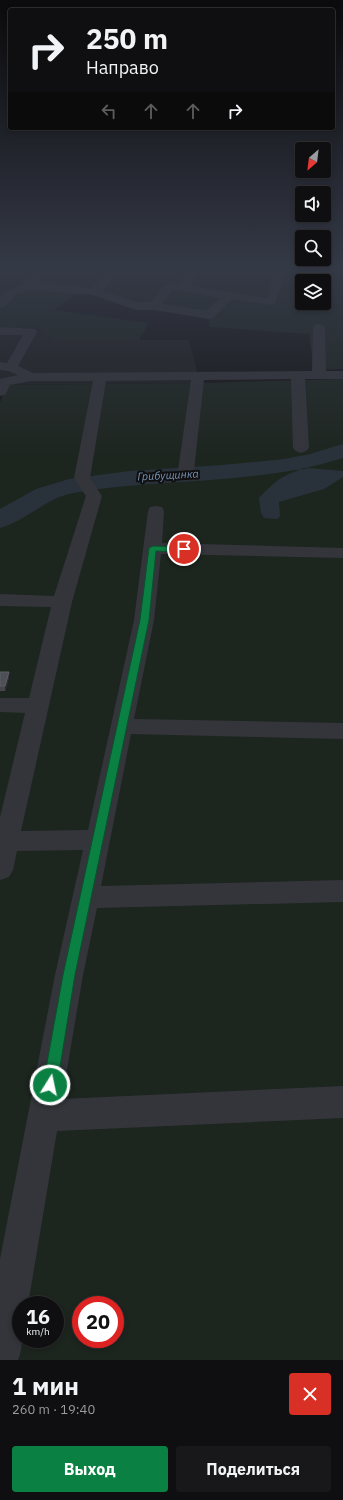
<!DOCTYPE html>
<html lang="ru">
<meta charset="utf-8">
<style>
:root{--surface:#0f0e10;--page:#181719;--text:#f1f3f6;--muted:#9b9c9f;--line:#2f2e30;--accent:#0b8043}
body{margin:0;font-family:"IBM Plex Sans",sans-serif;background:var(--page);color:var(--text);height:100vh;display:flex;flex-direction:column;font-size:15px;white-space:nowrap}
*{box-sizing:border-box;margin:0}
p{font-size:13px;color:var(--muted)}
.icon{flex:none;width:22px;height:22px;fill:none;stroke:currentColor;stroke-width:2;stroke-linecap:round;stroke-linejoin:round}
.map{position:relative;height:1360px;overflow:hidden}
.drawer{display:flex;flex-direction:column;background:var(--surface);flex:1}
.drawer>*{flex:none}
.banner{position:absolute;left:8px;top:8px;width:327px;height:122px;border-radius:4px;box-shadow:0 2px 6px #0003,0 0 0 1px var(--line);background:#0f0e10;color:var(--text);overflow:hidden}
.needle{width:26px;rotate:208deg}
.fabs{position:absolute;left:295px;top:142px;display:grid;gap:8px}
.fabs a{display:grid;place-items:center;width:36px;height:36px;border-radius:4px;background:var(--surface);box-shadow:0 2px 6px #0003,0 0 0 1px var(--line);font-size:20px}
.speed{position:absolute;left:12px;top:1296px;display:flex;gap:8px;font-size:20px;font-weight:700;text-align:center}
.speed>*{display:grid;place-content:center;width:52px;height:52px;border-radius:50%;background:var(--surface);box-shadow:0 2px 6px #0003,0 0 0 1px var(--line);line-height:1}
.speed small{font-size:10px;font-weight:400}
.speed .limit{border:6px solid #d22;background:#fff;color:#111}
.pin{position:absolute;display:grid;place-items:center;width:34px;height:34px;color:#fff;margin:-17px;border:2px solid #fff;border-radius:50%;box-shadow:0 1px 4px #0007}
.me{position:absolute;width:44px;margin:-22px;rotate:10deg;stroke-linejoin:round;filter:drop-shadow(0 0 3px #0008)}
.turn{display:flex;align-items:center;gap:14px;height:84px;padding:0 12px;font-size:18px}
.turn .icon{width:52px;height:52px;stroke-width:2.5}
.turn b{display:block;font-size:28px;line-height:34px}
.lanes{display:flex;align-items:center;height:38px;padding:0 12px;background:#0003;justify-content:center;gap:20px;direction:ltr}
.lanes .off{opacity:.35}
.round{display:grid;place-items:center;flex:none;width:42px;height:42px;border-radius:4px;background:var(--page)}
.head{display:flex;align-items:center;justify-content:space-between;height:68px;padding:0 12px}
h1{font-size:24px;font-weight:700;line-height:30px}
.cta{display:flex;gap:8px;margin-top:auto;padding:8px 12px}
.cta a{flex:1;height:46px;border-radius:4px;background:var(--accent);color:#fff;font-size:16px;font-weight:700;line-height:46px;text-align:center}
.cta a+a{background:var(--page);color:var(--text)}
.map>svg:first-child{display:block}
.built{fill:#201f22}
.green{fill:#1d251f;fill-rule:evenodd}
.water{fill:#29323a}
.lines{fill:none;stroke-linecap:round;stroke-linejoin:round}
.stream{stroke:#29323a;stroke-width:3.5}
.river{fill:#29323a;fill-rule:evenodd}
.minor{fill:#34353b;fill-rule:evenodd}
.wall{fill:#45454b}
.shaded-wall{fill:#2d2d31}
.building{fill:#4f5057;stroke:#5d5e66}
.route{fill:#0b8043;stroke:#07532c}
.labels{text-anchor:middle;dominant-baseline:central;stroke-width:4;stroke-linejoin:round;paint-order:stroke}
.far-water-label{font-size:11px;font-style:italic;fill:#7995b4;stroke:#0f0e10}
</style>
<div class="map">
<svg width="343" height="1360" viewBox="0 0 343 1360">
<rect width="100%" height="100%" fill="#141315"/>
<polygon class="built" points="0,327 36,327 54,340 189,340 200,383 0,385"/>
<g class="green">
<path d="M0 269H343V369L314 370 309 334 209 327V317L90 292H79L53 310 149 323 139 340H54L36 327H0ZM302 281H324V303H302Z"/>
<path d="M343 379V1360H0V402L7 385 200 383ZM21 1305H55V1339H21ZM81 1305H115V1339H81Z"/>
</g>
<path class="water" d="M308 468 343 471V477L324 489 279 502 280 516 277 519 264 518 261 513 259 498C277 480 282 474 308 468Z"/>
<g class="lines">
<polyline class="stream" points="293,464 304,474"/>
<path class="river" d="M343 444V458C255 486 163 477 73 493 46 498 26 521 0 528V509L36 489 69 479 129 471 222 465 284 459 310 454Z"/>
<g class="minor">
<path d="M40 269H52L37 283 92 288 111 269H122L102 291 137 302H151L164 286 180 282 191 269H202L189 286 267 298 276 269H286L275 304 271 305 232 299 213 318 209 319 154 310H136L93 295 30 290 17 294 4 307 0 308V298L9 290 21 286ZM174 290 221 298 206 311 162 304 172 291Z"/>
<path d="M319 324 323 325 325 328 326 371H343V379H305L309 448 306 451 301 453 296 451 293 448 291 379 204 380 194 470 192 473 186 475 180 473 178 470 191 380 106 381 90 478 102 496 72 602 21 831 88 830 134 620 148 511 150 507 156 506 162 507 164 511 162 543 343 548V558L161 554 154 620 134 719 343 723V739L131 734 101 886 343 880V902L97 908 83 975 62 1099 343 1086V1118L57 1131 28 1305H21C21 1323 25 1343 18 1360H0V1259L55 975 83 850 17 851 13 870 9 877 0 880V817L25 713 0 712V698H29L51 607 0 606V594L54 596 86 496 74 478 93 381H31L10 385 5 395 0 396V379L18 375 8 371 0 370V362L7 363 23 335H0V327L35 329 37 332 18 366 33 373 312 371 313 328 315 325Z"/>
</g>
</g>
<polygon class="wall" points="0,672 9,678 5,691 0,691"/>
<polygon class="shaded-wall" points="9,672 9,678 5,691 5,686"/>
<polygon class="building" points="0,672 9,672 5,686 0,686"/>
<linearGradient id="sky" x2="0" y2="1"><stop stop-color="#0b0a0c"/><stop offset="0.58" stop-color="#343946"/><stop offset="1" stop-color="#343946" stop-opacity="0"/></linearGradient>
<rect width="343" height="460" fill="url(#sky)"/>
<polygon class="route" points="153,546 184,547 188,549 184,552 156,551 149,620 75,975 57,1085 55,1089 50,1091 45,1089 43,1085 63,975 140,620 149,548"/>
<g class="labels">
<g class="far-water-label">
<text transform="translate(168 475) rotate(-3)">Грибущинка</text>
</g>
</g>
</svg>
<div class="fabs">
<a><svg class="needle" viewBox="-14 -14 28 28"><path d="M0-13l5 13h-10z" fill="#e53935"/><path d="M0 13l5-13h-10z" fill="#9b9c9f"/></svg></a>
<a><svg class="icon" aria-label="sound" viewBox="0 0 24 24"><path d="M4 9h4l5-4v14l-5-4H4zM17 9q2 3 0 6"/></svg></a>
<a><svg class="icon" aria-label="search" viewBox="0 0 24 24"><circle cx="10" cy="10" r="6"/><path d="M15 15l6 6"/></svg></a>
<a><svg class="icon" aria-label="layers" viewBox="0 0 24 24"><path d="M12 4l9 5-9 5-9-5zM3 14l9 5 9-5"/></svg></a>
</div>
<div class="speed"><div>16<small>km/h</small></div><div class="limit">20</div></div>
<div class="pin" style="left:184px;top:549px;background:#d93025"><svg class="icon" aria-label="arrive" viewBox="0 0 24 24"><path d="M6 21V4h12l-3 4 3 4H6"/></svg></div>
<svg class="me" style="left:50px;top:1085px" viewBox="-20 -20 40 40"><circle r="17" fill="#0b8043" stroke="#fff" stroke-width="3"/><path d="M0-11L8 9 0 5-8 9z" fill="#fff"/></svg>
<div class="banner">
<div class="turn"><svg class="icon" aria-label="right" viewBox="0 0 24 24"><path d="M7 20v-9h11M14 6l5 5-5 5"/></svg><div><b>250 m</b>Направо</div></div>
<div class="lanes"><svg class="icon off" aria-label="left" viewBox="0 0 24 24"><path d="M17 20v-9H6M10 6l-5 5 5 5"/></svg><svg class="icon off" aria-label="ahead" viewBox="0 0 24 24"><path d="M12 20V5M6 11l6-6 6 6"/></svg><svg class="icon off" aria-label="ahead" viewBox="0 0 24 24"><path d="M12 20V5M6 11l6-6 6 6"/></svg><svg class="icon" aria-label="right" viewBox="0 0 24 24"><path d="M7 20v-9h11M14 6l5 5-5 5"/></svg></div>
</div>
</div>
<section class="drawer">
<div class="head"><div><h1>1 мин</h1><p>260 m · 19:40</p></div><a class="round" style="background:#d93025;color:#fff"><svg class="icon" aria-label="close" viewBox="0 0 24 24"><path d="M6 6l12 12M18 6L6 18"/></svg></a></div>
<div class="cta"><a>Выход</a><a>Поделиться</a></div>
</section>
